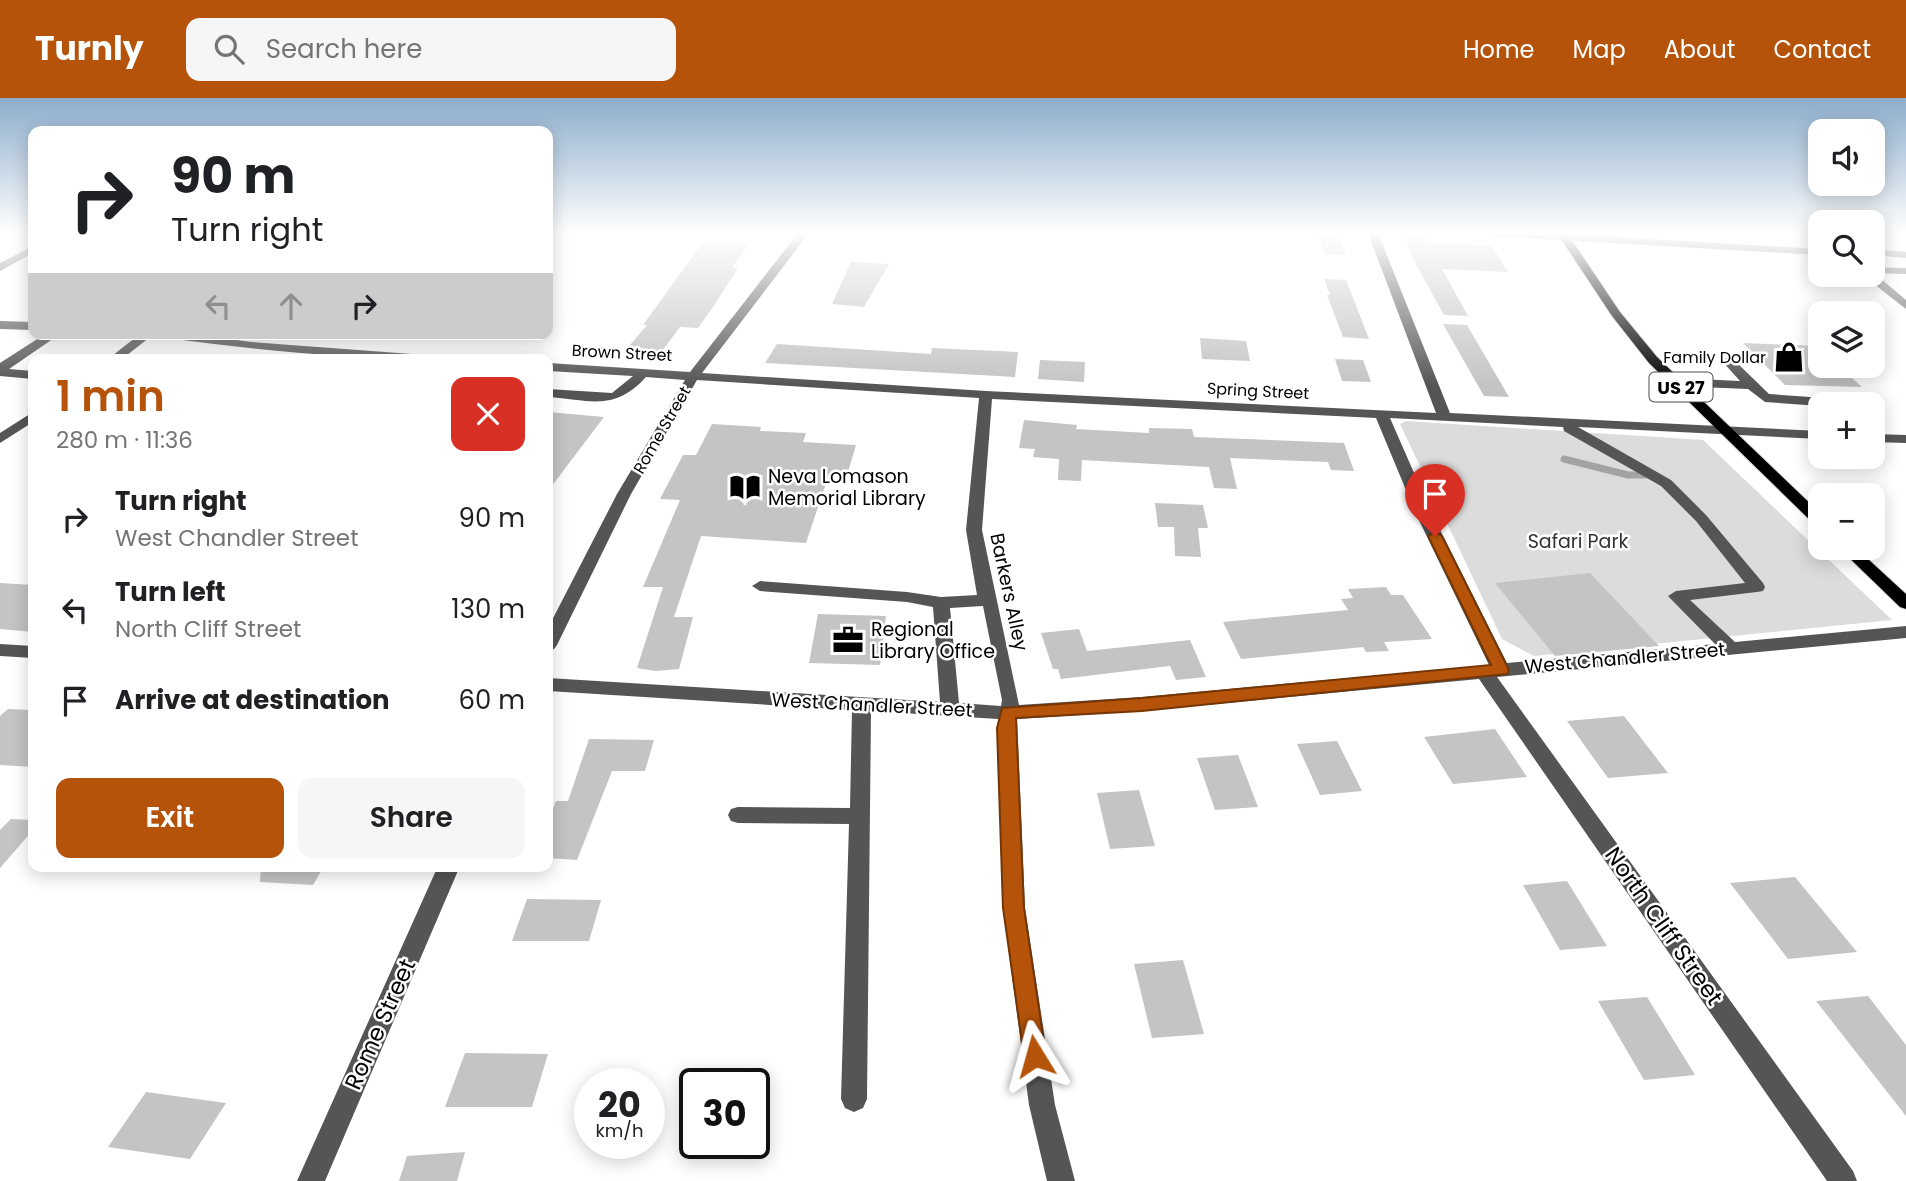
<!DOCTYPE html>
<meta charset="utf-8">
<style>
:root{--surface:#fff;--page:#f6f6f6;--text:#202124;--muted:#757577;--accent:#b45309}
body{margin:0;font-family:Poppins,sans-serif;background:var(--page);color:var(--text);height:100vh;display:flex;flex-direction:column;font-size:26px;white-space:nowrap}
*{box-sizing:border-box;margin:0}
p{font-size:23px;color:var(--muted)}
.icon{flex:none;width:38px;height:38px;fill:none;stroke:currentColor;stroke-width:2;stroke-linecap:round;stroke-linejoin:round}
.map{position:relative;flex:1;overflow:hidden}
.drawer{position:absolute;left:28px;top:256px;width:525px;height:518px;display:flex;flex-direction:column;background:var(--surface);border-radius:14px;box-shadow:0 4px 18px #0003}
.drawer>*{flex:none}
.top-card{position:absolute;left:28px;top:28px;width:525px;height:214px;border-radius:14px;box-shadow:0 4px 18px #0003;background:#fff;color:var(--text);overflow:hidden}
.fabs{position:absolute;left:1808px;top:21px;display:grid;gap:14px}
.fabs a{display:grid;place-items:center;width:77px;height:77px;border-radius:14px;background:var(--surface);box-shadow:0 4px 18px #0003;font-size:35px}
.speed{position:absolute;left:574px;top:970px;display:flex;gap:14px;font-size:35px;font-weight:700;text-align:center}
.speed>*{display:grid;place-content:center;width:91px;height:91px;border-radius:50%;background:var(--surface);box-shadow:0 4px 18px #0003;line-height:1}
.speed small{font-size:18px;font-weight:400}
.speed .limit{border:4px solid #111;border-radius:10px;background:#fff;color:#111}
.pin{position:absolute;display:grid;place-items:center;width:60px;height:60px;color:#fff;margin:-72px -30px;border-radius:50% 50% 50% 0;rotate:-45deg;box-shadow:0 0 7px #0007}
.pin .icon{rotate:45deg}
.me{position:absolute;width:77px;margin:-38px;rotate:352deg;stroke-linejoin:round;filter:drop-shadow(0 0 5px #0008)}
.turn{display:flex;align-items:center;gap:24px;height:147px;padding:0 28px;font-size:32px}
.turn .icon{width:91px;height:91px;stroke-width:2.5}
.turn b{display:block;font-size:49px;line-height:60px}
.lanes{display:flex;align-items:center;height:66px;padding:0 28px;background:#0003;justify-content:center;gap:35px;direction:ltr}
.lanes .off{opacity:.35}
.round{display:grid;place-items:center;flex:none;width:74px;height:74px;border-radius:14px;background:var(--page)}
.head{display:flex;align-items:center;justify-content:space-between;height:119px;padding:0 28px}
h1{font-size:42px;font-weight:600;line-height:52px;color:var(--accent)}
.button{display:flex;gap:14px;margin-top:auto;padding:14px 28px}
.button a{flex:1;height:80px;border-radius:14px;background:var(--accent);color:#fff;font-size:28px;font-weight:600;line-height:80px;text-align:center}
.button a+a{background:var(--page);color:var(--text)}
ul{padding:0;list-style:none}
li{display:flex;align-items:center;gap:21px;height:91px;padding:0 28px}
li div{flex:1}
li b{display:block;font-size:26px}
li em{font-style:normal}
header{display:flex;align-items:center;gap:42px;box-sizing:border-box;height:98px;padding:0 35px;background:var(--accent);color:#fff}
header strong{font-size:33px}
nav{display:flex;gap:38px;margin-inline-start:auto;font-size:24px}
.search{width:490px;height:63px;background:var(--page);display:flex;align-items:center;gap:18px;box-sizing:border-box;padding:0 24px;border-radius:14px;color:var(--muted);font-size:26px}
.map>svg:first-child{display:block}
.green{fill:#dcdcdc}
.lines{fill:none;stroke-linecap:round;stroke-linejoin:round}
.stream{stroke:#a3a3a3;stroke-width:7}
.building{fill:#c4c4c4}
.major-casing{stroke:#dbdbdb;stroke-width:2}
.minor{fill:#555;fill-rule:evenodd}
.major{fill:#000;fill-rule:evenodd}
.route{fill:#b45309;stroke:#753606;stroke-width:2}
.labels{text-anchor:middle;dominant-baseline:central;stroke-width:5;stroke-linejoin:round;paint-order:stroke}
.far-street-label{font-size:16px;fill:#000;stroke:#fff}
.far-poi-label{font-size:16px;fill:#000;stroke:#fff;text-anchor:end}
.shield{fill:#fff;stroke:#4c4c4c;stroke-width:2}
.shield-label{font-size:18px;font-weight:bold;fill:#000}
.poi-label{font-size:19px;fill:#000;stroke:#fff;text-anchor:start}
.park-label{font-size:19px;fill:#333;stroke:#fff}
.street-label{font-size:19px;fill:#000;stroke:#fff}
.near-street-label{font-size:23px;fill:#000;stroke:#fff}
</style>
<header>
<strong>Turnly</strong>
<div class="search"><svg class="icon" aria-label="search" viewBox="0 0 24 24"><circle cx="10" cy="10" r="6"/><path d="M15 15l6 6"/></svg>Search here</div>
<nav><a>Home</a><a>Map</a><a>About</a><a>Contact</a></nav>
</header>
<div class="map">
<svg width="1906" height="1083" viewBox="0 0 1906 1083">
<rect width="100%" height="100%" fill="#fff"/>
<polygon class="green" points="1406,323 1703,342 1892,522 1534,558 1502,541 1400,326"/>
<g class="lines">
<polyline class="stream" points="1564,361 1628,377 1645,377"/>
</g>
<g class="building">
<polygon points="1316,135 1336,135 1346,157 1325,156"/>
<polygon points="1404,138 1427,139 1431,145 1492,148 1508,174 1442,171 1468,218 1444,217 1414,163"/>
<polygon points="704,143 749,145 732,170 738,170 713,209 698,230 680,229 659,257 624,254 647,227 643,227"/>
<polygon points="851,164 889,166 864,209 832,206"/>
<polygon points="1324,181 1346,182 1369,241 1343,239 1327,197 1330,197"/>
<polygon points="1443,226 1467,227 1509,299 1484,298"/>
<polygon points="1200,240 1246,243 1250,263 1202,261"/>
<polygon points="1743,245 1820,248 1820,268 1839,268 1862,289 1785,287"/>
<polygon points="777,246 931,256 932,250 1018,254 1015,279 765,265"/>
<polygon points="1335,261 1363,262 1371,284 1342,283"/>
<polygon points="1040,262 1085,264 1084,284 1038,281"/>
<polygon points="548,314 604,319 548,393"/>
<polygon points="1024,322 1077,327 1076,331 1149,335 1149,330 1192,331 1194,339 1344,345 1354,373 1331,372 1328,364 1230,360 1237,391 1214,390 1209,369 1082,362 1081,383 1058,382 1059,361 1033,359 1035,351 1019,350"/>
<polygon points="712,326 761,329 760,333 806,335 803,344 856,347 847,377 829,376 806,445 701,438 674,519 693,519 679,571 655,573 637,570 663,489 643,489 680,402 660,401 683,357 696,357"/>
<polygon points="1155,405 1203,407 1208,430 1198,430 1201,459 1175,458 1174,429 1158,429"/>
<polygon points="1590,475 1659,548 1555,558 1495,485"/>
<polygon points="0,485 33,487 33,534 0,531"/>
<polygon points="1386,489 1391,497 1403,497 1432,541 1384,544 1389,553 1366,554 1363,549 1241,561 1223,524 1348,512 1341,501 1353,500 1348,491"/>
<polygon points="818,516 886,518 880,567 809,565"/>
<polygon points="1079,531 1087,553 1190,542 1206,579 1176,582 1170,568 1061,581 1058,571 1053,571 1041,535"/>
<polygon points="8,611 33,612 33,669 0,667 0,618"/>
<polygon points="1624,618 1668,675 1608,680 1567,623"/>
<polygon points="1495,631 1527,679 1453,686 1424,639"/>
<polygon points="589,641 654,642 645,673 612,673 577,762 548,760 548,723 556,703 568,703"/>
<polygon points="1337,643 1362,693 1320,697 1297,646"/>
<polygon points="1238,657 1258,709 1215,712 1197,660"/>
<polygon points="1139,692 1155,748 1110,751 1097,695"/>
<polygon points="11,721 33,722 33,732 0,770 0,732"/>
<polygon points="261,768 324,768 313,787 260,784"/>
<polygon points="1795,779 1857,854 1788,861 1730,785"/>
<polygon points="1567,783 1607,848 1560,852 1523,787"/>
<polygon points="527,801 601,802 589,843 512,843"/>
<polygon points="1183,862 1204,936 1152,940 1134,866"/>
<polygon points="1868,898 1906,947 1906,1018 1816,903"/>
<polygon points="1647,899 1695,977 1644,982 1598,903"/>
<polygon points="465,955 548,956 532,1009 445,1009"/>
<polygon points="146,994 226,1005 190,1061 108,1049"/>
<polygon points="465,1054 457,1083 399,1083 407,1058"/>
</g>
<g class="lines">
<g class="major-casing">
<g id="major">
<polygon points="1557,135 1567,135 1620,214 1657,259 1820,415 1820,429 1815,427 1649,265 1612,218"/>
<polygon points="1839,450 1856,450 1906,496 1906,511 1900,509"/>
</g>
</g>
<g class="minor">
<path d="M798 135H809L702 275 986 293 1436 315 1368 135H1378L1450 315 1820 333V341L1578 329 1671 382 1706 417 1763 485 1765 489 1763 493 1757 494 1690 502 1735 544 1906 528V540L1497 579 1853 1073 1857 1083H1827L1479 581 1142 613 1017 621 1025 810 1055 1007 1075 1083H1047L1029 1007 1003 810 998 621 871 613 867 1001 863 1010 854 1014 845 1010 841 1001 849 726 738 725 731 723 728 717 731 711 738 709 850 710 852 612 548 593V580L940 604 933 509 907 504 760 493 752 488 760 483 907 494 941 499 977 497 966 432 979 300 697 282 631 396 557 547 554 551 548 553V530L617 396 685 282 646 279C614 314 591 302 548 299V291L612 295 633 278 548 273V265L690 274ZM992 301 1376 320 1416 416 1489 567 1142 599 1019 607 982 432ZM1390 320 1563 329 1564 333 1661 388 1696 423 1745 485 1676 493 1668 498 1715 546 1507 565 1432 416ZM983 508 1002 602 1001 608 959 605 950 510Z"/>
<polygon points="1485,135 1550,135 1820,151 1820,157 1490,138"/>
<polygon points="1811,135 1820,135 1820,142"/>
<polygon points="33,148 33,155 0,173 0,165"/>
<polygon points="1872,151 1906,154 1906,160 1872,157"/>
<polygon points="1872,169 1906,170 1906,176 1874,175 1906,202 1906,211 1865,179 1864,177 1872,177"/>
<polygon points="0,223 33,224 33,232 0,231"/>
<polygon points="45,236 60,236 9,271 33,273 33,281 0,278 0,265"/>
<polygon points="140,236 154,236 122,261 108,261"/>
<path d="M162 236H195L251 244 425 257 431 261C343 261 256 252 168 240Z"/>
<polygon points="1728,259 1732,260 1769,296 1852,302 1859,306 1820,308 1765,304 1748,291 1676,288 1670,284 1676,280 1740,283 1722,263"/>
<polygon points="33,314 33,324 0,345 0,335"/>
<polygon points="1872,336 1906,337 1906,345 1872,344"/>
<polygon points="0,546 33,548 33,560 0,558"/>
<polygon points="438,768 460,768 325,1083 297,1083"/>
</g>
<use href="#major" class="major"/>
</g>
<linearGradient id="sky" x2="0" y2="1"><stop stop-color="#8cadcc"/><stop offset="0.47" stop-color="#fff"/><stop offset="1" stop-color="#fff" stop-opacity="0"/></linearGradient>
<rect width="1906" height="287" fill="url(#sky)"/>
<polygon class="route" points="1435,434 1442,438 1509,572 1507,576 1142,613 1016,620 1024,810 1046,958 1043,966 1035,969 1027,966 1024,958 1003,810 997,630 1002,610 1142,600 1491,567 1428,438"/>
<defs>
<g id="shop-bare" transform="scale(2.415)"><path d="M-5-2.5h2.3a2.7 3.5 0 0 1 5.4 0H5L5.5 6h-11ZM-1.5-2.5h3a1.5 2.3 0 0 0-3 0Z" fill="#000" stroke="#fff" stroke-width="2.5" paint-order="stroke"/></g>
<g id="library-bare" transform="scale(2.415)"><path d="M-6-4Q-3-5.5-.7-3.5V5Q-3 3-6 4ZM6-4Q3-5.5 .7-3.5V5Q3 3 6 4Z" fill="#000" stroke="#fff" stroke-width="2.5" paint-order="stroke"/></g>
<g id="office-bare" transform="scale(2.415)"><path d="M-6-3h4V-5.5h4V-3h4V5H-6ZM-1-4.5V-3h2v-1.5ZM-6 0V1H6V0Z" fill="#000" stroke="#fff" stroke-width="2.5" paint-order="stroke"/></g>
</defs>
<g fill-rule="evenodd">
<use href="#shop-bare" x="1789" y="259"/>
<use href="#library-bare" x="745" y="389"/>
<use href="#office-bare" x="848" y="542"/>
</g>
<g class="labels">
<g class="far-street-label">
<text transform="translate(622 255) rotate(3)">Brown Street</text>
<text transform="translate(1258 293) rotate(3)">Spring Street</text>
<text transform="translate(662 332) rotate(-60)">Rome Street</text>
</g>
<g class="far-poi-label">
<text x="1766" y="259">Family Dollar</text>
</g>
<rect class="shield" x="1649.5" y="274.5" width="63" height="29" rx="5"/>
<g class="shield-label">
<text x="1681" y="289">US 27</text>
</g>
<g class="poi-label">
<text x="768" y="378">Neva Lomason<tspan x="768" dy="22">Memorial Library</tspan></text>
<text x="871" y="531">Regional<tspan x="871" dy="22">Library Office</tspan></text>
</g>
<g class="park-label">
<text x="1578" y="443">Safari Park</text>
</g>
<g class="street-label">
<text transform="translate(1009 494) rotate(78)">Barkers Alley</text>
<text transform="translate(1625 560) rotate(-5)">West Chandler Street</text>
<text transform="translate(872 607) rotate(3)">West Chandler Street</text>
</g>
<g class="near-street-label">
<text transform="translate(1664 828) rotate(55)">North Cliff Street</text>
<text transform="translate(380 926) rotate(-66)">Rome Street</text>
</g>
</g>
</svg>
<div class="fabs">
<a><svg class="icon" aria-label="sound" viewBox="0 0 24 24"><path d="M4 9h4l5-4v14l-5-4H4zM17 9q2 3 0 6"/></svg></a>
<a><svg class="icon" aria-label="search" viewBox="0 0 24 24"><circle cx="10" cy="10" r="6"/><path d="M15 15l6 6"/></svg></a>
<a><svg class="icon" aria-label="layers" viewBox="0 0 24 24"><path d="M12 4l9 5-9 5-9-5zM3 14l9 5 9-5"/></svg></a>
<a>+</a>
<a>−</a>
</div>
<div class="speed"><div>20<small>km/h</small></div><div class="limit">30</div></div>
<div class="pin" style="left:1435px;top:438px;background:#d93025"><svg class="icon" aria-label="arrive" viewBox="0 0 24 24"><path d="M6 21V4h12l-3 4 3 4H6"/></svg></div>
<svg class="me" style="left:1035px;top:958px" viewBox="-20 -20 40 40"><path d="M0-17L14 15 0 8-14 15z" fill="#b45309" stroke="#fff" stroke-width="4"/></svg>
<div class="top-card">
<div class="turn"><svg class="icon" aria-label="right" viewBox="0 0 24 24"><path d="M7 20v-9h11M14 6l5 5-5 5"/></svg><div><b>90 m</b>Turn right</div></div>
<div class="lanes"><svg class="icon off" aria-label="left" viewBox="0 0 24 24"><path d="M17 20v-9H6M10 6l-5 5 5 5"/></svg><svg class="icon off" aria-label="ahead" viewBox="0 0 24 24"><path d="M12 20V5M6 11l6-6 6 6"/></svg><svg class="icon" aria-label="right" viewBox="0 0 24 24"><path d="M7 20v-9h11M14 6l5 5-5 5"/></svg></div>
</div>
<section class="drawer">
<div class="head"><div><h1>1 min</h1><p>280 m · 11:36</p></div><a class="round" style="background:#d93025;color:#fff"><svg class="icon" aria-label="close" viewBox="0 0 24 24"><path d="M6 6l12 12M18 6L6 18"/></svg></a></div>
<ul>
<li><svg class="icon" aria-label="right" viewBox="0 0 24 24"><path d="M7 20v-9h11M14 6l5 5-5 5"/></svg><div><b>Turn right</b><p>West Chandler Street</p></div><em>90 m</em></li>
<li><svg class="icon" aria-label="left" viewBox="0 0 24 24"><path d="M17 20v-9H6M10 6l-5 5 5 5"/></svg><div><b>Turn left</b><p>North Cliff Street</p></div><em>130 m</em></li>
<li><svg class="icon" aria-label="arrive" viewBox="0 0 24 24"><path d="M6 21V4h12l-3 4 3 4H6"/></svg><div><b>Arrive at destination</b></div><em>60 m</em></li>
</ul>
<div class="button"><a>Exit</a><a>Share</a></div>
</section>
</div>
